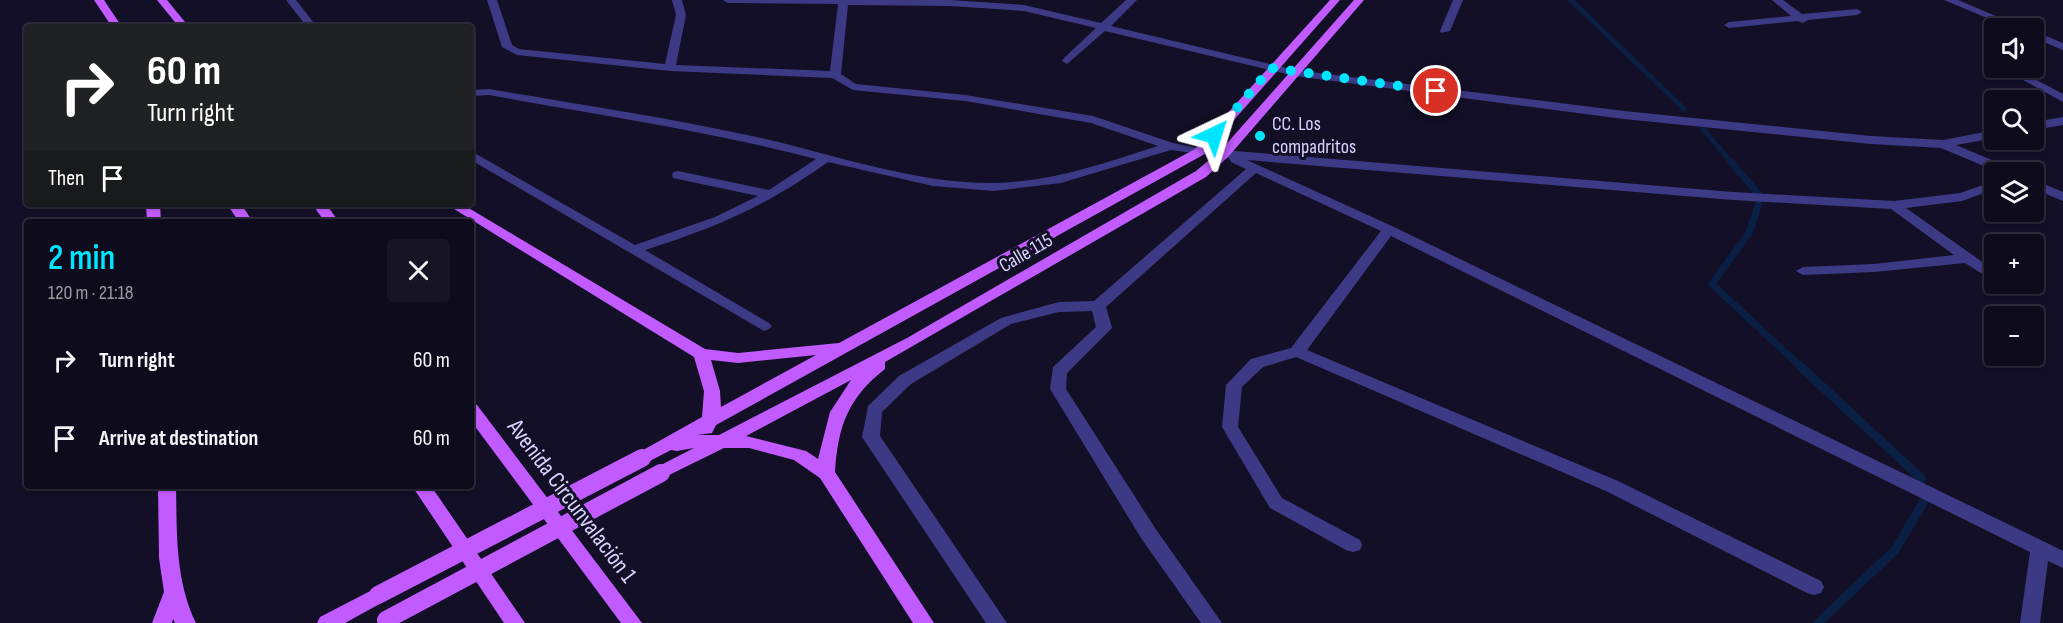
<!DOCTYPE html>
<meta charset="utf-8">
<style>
:root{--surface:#0e0b1c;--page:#171425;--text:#f1f3f6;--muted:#9b9ba3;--line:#2e2b3b;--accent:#00e5ff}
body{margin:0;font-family:"Sofia Sans Condensed",sans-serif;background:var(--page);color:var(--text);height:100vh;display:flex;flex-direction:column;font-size:22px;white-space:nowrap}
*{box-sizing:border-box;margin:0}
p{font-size:20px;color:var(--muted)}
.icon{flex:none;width:33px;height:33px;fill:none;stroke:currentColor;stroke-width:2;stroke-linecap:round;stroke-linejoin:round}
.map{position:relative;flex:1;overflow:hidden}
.sheet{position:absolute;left:24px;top:219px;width:450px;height:270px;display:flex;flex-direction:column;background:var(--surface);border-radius:6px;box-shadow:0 2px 4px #0004,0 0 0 2px var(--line)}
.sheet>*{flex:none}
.top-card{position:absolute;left:24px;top:24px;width:450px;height:183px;border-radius:6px;box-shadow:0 2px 4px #0004,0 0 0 2px var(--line);background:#202124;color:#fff;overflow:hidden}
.controls{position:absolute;left:1984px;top:18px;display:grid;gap:12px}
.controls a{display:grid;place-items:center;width:60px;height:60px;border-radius:6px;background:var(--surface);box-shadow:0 2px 4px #0004,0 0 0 2px var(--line);font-size:30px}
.pin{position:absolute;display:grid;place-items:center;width:51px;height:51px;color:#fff;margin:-26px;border:3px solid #fff;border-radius:50%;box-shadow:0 2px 6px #0007}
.me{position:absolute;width:66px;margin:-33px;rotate:41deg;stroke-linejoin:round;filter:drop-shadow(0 0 4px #0008)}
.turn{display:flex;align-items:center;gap:21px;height:126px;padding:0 24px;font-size:27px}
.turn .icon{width:78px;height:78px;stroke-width:2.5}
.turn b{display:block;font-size:42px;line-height:51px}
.then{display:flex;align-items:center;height:57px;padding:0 24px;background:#0003;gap:12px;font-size:22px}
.round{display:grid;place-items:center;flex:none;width:63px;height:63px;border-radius:6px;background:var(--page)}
.headline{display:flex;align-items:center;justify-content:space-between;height:102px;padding:0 24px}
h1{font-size:36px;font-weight:600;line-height:45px;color:var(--accent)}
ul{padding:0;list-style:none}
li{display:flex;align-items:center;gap:18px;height:78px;padding:0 24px}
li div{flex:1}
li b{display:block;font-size:22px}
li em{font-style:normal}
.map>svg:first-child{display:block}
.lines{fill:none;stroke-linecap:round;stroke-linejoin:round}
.stream-far2{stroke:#0a1f44;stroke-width:5}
.stream-far1{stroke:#0a1f44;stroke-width:7}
.stream{stroke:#0a1f44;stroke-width:9}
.minor{fill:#3d3a85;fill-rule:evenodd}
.major{fill:#c25bff;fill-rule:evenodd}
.major-bridge{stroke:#c25bff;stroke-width:18}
.route{stroke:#00e5ff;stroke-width:10;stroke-dasharray:0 18}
.poi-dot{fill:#00e5ff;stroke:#130f26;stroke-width:2}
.labels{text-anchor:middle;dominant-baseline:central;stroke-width:6;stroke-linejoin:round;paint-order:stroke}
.poi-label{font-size:20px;fill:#d9d4ff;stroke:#130f26;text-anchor:start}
.street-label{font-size:20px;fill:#d9d4ff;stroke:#130f26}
.near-street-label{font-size:24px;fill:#d9d4ff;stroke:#130f26}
</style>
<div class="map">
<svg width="2063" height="623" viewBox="0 0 2063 623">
<rect width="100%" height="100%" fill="#130f26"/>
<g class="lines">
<g class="stream-far2">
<polyline points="1571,0 1684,109"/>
<polyline points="1703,129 1732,163"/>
</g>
<polyline class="stream-far1" points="1730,161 1761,197 1749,233 1712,284 1801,367"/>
<g class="stream">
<polyline points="1799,365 1922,479"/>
<polyline points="1818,623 1895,550 1923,503"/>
</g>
<g class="minor">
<polygon points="286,0 296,0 317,27 307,27"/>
<path d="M487 0H497L512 45 519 49 665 64 676 15 672 0H682L686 15 676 65 830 71 838 4 728 3 723 0H950L1024 5 1101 23 1126 0H1137L1111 26 1295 70 1624 111 1871 136 1943 140 1995 130V138L1956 145 2013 169 2014 172H1998L1941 148 1871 144 1624 119 1295 76 1105 31 1067 64 1062 61 1063 59 1096 28 1024 11 950 6 848 5 841 74 856 84 965 95 1093 116 1173 143 1199 148 1733 192 1894 201 1960 193 1995 181V189L1962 201 1906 208 1995 271V282L1965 263 1874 272 1803 275 1796 271 1803 267 1874 264 1954 255 1891 209 1733 200 1247 160 1394 227 2047 543 2063 551V568L2048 561 2040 623H2020L2030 552 1391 236 1307 350 1618 481 1821 581 1824 587 1821 593 1814 595 1807 593 1606 491 1296 357 1263 367 1242 387 1238 427 1282 498 1360 540 1362 545 1360 550 1353 552 1346 550 1270 508 1222 427 1226 385 1251 359 1291 348 1381 231 1256 173 1106 307 1112 328 1067 373 1066 389 1155 528 1222 623H1201L1141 538 1050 389 1053 367 1096 327 1092 311 1059 312 1011 324 911 384 882 412 880 436 1007 623H986L862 437 868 406 899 376 1001 318 1059 302 1094 301 1246 169 1231 162 1229 158 1171 150 1061 183 994 191 933 186 828 162C768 205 715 228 645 250L769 323 772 326 769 329 764 331 471 160V151L635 245 715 217 758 196 673 178 672 175 673 172 678 171 769 190 816 159C709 131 598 115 489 95L471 96V90L489 89C577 104 665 117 752 136 831 153 913 184 995 183 1051 182 1105 163 1158 146L1091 123 965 101 853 90 832 78 670 71 517 55 502 47Z"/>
<polygon points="1453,0 1463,0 1450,31 1441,33 1440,31"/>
<polygon points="1772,0 1783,0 1802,14 1857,9 1862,12 1857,15 1808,20 1803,23 1798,21 1729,28 1724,25 1729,22 1791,16"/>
<polygon points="1944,0 1958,0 2024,28 2011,28"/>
<polygon points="2034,31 2063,43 2063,50 2034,38"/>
<polygon points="1992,56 1995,56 1995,64 1987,59"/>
<polygon points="2001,68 2014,68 2063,94 2063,102"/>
<polygon points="2063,117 2063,125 2034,130 2034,122"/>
<polygon points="2034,180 2063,192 2063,201 2034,189"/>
<polygon points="1995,284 2011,284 2021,293 2019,296 2009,296"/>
</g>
<g class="major">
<polygon points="94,0 104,0 122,27 112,27"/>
<polygon points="157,0 167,0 189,27 179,27"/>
<path d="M1330 0H1340L1203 155 716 425 712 433 697 435H719L907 338 1196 171 1220 151 1354 0H1364L1228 157 1206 177 885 362V369C848 398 838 426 835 472L934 623H913L820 478 794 460 749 448H724L661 479 655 478 652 473 655 468 694 448 677 451 671 450 648 462H636L633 458 636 454 702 417 704 391 694 357 446 204H462L705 349 738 353 839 343 1195 149ZM816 355 721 407 720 391 711 360 738 363ZM851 380 830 412 818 459 806 451 746 436Z"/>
<polygon points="146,204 160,204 161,222 147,222"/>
<polygon points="227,204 241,204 253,222 239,222"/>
<polygon points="312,204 326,204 339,222 325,222"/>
<polygon points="471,403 477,405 642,623 621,623 471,421"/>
<path d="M158 486H176C177 533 175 580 196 623H175L173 619 172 623H152L164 592 159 558Z"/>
<polygon points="412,486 431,486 525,623 504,623"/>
<polygon points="378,587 385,589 388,595 385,601 345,623 317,623 320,617"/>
</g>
<g class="major-bridge">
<polyline points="378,595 642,458"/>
<polyline points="386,620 661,473"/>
</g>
</g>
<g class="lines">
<polyline class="route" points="1214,135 1271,68 1436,91"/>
</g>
<circle class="poi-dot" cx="1260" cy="136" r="6"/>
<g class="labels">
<g class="poi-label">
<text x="1272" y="124">CC. Los<tspan x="1272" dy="23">compadritos</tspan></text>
</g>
<g class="street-label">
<text transform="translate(1026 253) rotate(-30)">Calle 115</text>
</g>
<g class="near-street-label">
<text transform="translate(572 501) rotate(53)">Avenida Circunvalación 1</text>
</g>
</g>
</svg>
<div class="controls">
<a><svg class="icon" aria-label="sound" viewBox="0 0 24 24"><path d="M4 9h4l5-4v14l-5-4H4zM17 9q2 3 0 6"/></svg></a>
<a><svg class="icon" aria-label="search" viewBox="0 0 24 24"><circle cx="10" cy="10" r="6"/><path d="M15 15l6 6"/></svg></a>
<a><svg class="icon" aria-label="layers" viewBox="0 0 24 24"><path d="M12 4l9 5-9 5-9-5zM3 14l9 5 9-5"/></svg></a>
<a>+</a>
<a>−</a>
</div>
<div class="pin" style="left:1436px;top:91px;background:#d93025"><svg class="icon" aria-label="arrive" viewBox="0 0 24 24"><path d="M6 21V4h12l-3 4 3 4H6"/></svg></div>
<svg class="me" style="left:1214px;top:135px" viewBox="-20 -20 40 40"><path d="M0-17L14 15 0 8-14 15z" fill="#00e5ff" stroke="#fff" stroke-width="4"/></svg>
<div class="top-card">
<div class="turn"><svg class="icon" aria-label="right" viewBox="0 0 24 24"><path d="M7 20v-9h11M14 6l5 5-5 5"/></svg><div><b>60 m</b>Turn right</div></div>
<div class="then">Then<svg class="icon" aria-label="arrive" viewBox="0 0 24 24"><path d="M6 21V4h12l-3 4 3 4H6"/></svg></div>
</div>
<section class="sheet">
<div class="headline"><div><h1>2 min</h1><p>120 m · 21:18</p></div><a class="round"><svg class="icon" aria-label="close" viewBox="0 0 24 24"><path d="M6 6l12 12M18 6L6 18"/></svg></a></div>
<ul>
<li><svg class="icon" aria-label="right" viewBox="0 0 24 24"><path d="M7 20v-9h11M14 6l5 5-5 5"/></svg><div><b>Turn right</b></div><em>60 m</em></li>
<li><svg class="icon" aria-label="arrive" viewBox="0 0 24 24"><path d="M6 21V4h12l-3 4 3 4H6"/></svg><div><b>Arrive at destination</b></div><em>60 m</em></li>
</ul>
</section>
</div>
